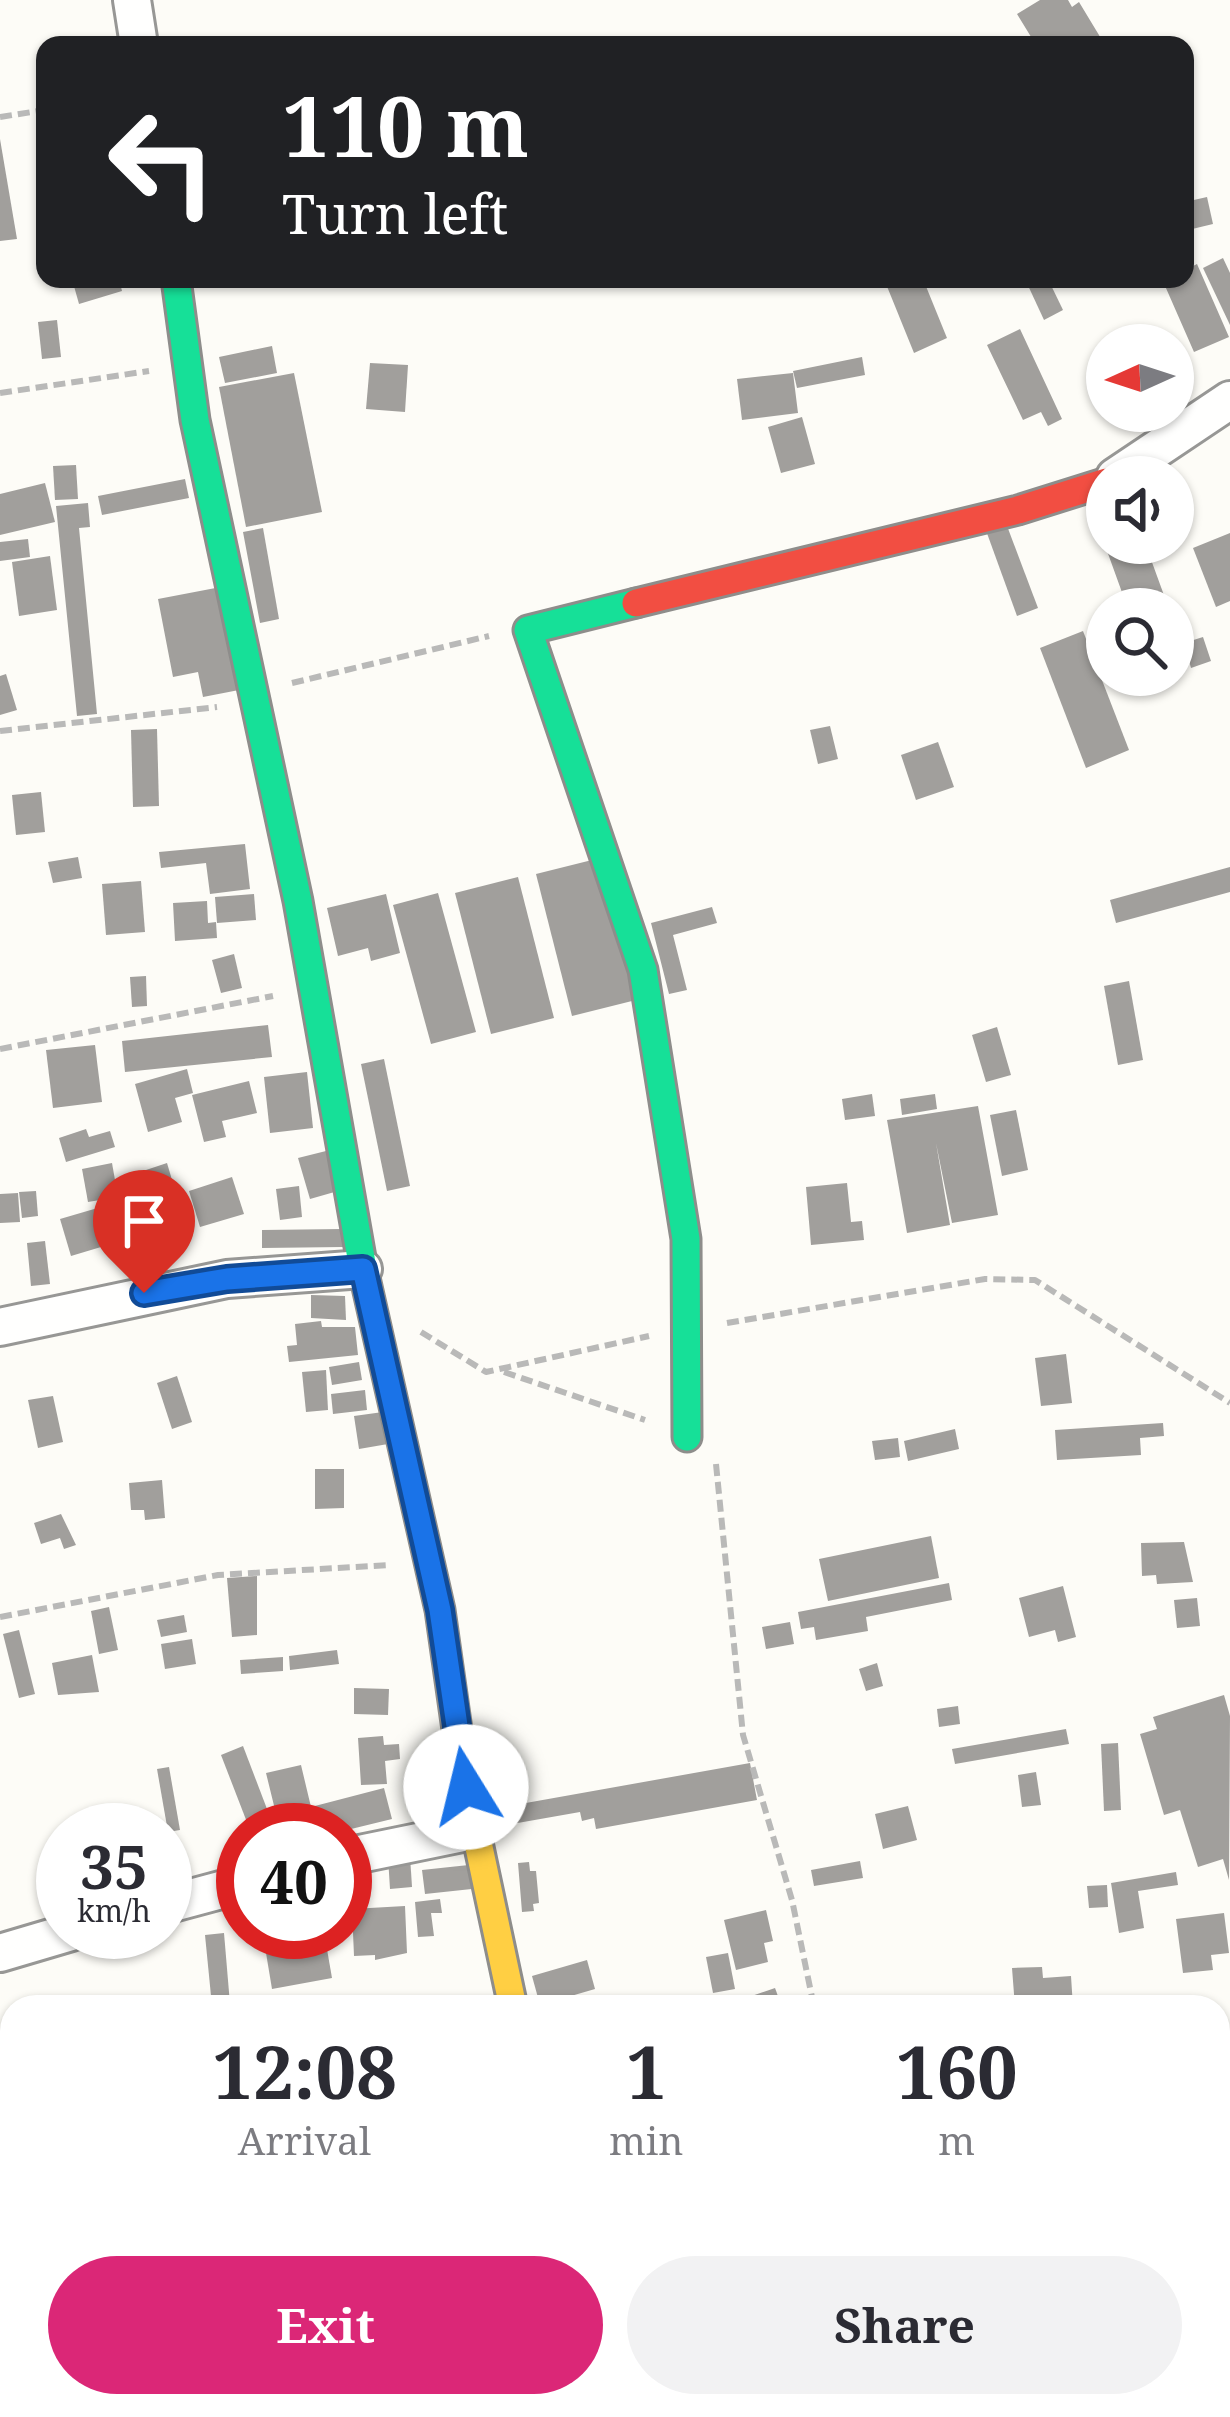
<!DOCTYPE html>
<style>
:root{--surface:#fff;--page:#f2f2f3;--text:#2b2b33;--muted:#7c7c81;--accent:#db2777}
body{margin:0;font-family:"Noto Serif",serif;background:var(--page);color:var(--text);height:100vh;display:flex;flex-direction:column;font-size:45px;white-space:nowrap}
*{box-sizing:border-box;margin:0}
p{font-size:39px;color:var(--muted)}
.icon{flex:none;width:66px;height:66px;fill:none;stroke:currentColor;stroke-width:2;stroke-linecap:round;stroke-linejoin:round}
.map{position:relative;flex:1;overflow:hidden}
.side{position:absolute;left:0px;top:1995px;width:1230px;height:423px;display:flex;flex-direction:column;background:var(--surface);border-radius:36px 36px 0 0;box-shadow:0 3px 9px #0004}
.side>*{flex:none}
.banner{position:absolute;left:36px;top:36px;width:1158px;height:252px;border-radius:24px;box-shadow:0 3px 9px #0004;background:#202124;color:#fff;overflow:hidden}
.needle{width:78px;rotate:267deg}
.buttons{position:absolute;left:1086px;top:324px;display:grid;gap:24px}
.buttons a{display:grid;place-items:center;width:108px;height:108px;border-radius:50%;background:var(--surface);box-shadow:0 3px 9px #0004;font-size:60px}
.speed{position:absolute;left:36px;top:1803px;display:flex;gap:24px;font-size:60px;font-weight:700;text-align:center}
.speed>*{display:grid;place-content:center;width:156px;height:156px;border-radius:50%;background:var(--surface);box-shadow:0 3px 9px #0004;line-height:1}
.speed small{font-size:30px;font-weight:400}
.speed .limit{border:18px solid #d22;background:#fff;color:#111}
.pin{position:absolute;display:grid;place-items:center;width:102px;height:102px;color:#fff;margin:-123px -51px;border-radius:50% 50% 50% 0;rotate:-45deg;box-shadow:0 0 12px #0007}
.pin .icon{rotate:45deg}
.me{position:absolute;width:132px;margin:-66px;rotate:351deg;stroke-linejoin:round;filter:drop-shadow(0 0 9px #0008)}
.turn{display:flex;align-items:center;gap:42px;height:252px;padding:0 48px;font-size:54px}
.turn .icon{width:156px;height:156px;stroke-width:2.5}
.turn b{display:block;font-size:84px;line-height:102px}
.eta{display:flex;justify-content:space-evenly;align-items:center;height:204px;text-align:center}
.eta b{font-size:72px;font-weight:700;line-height:84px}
.action{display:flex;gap:24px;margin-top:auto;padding:24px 48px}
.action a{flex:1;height:138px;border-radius:72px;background:var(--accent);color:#fff;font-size:48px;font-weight:700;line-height:138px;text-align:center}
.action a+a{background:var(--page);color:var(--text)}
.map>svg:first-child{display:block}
.green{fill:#e7f3d7}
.building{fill:#a19f9c}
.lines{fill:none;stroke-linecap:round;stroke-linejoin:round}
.street-casing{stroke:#979795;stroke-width:42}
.fast-casing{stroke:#8e8d8b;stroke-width:33}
.slow-casing{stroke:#8e8d8b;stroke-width:33}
.jam-casing{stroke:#8e8d8b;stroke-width:33}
.path{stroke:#b9b9b8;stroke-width:6;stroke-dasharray:12 6;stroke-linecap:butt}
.street{stroke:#fffffe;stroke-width:36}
.fast{stroke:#16e098;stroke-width:27}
.slow{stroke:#ffcf43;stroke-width:27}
.jam{stroke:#f24e42;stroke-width:27}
.route-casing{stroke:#114b97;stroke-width:30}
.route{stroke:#1a73e8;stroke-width:21}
</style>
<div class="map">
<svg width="1230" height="2417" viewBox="0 0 1230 2417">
<rect width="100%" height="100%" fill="#fdfcf7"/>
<polygon class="green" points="1230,2306 1230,2417 907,2417 939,2406 1218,2406 1218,2310"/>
<g class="building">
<polygon points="1040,0 1068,0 1072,7 1079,2 1105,45 1036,45 1017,14"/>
<polygon points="0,139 17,239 0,241"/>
<polygon points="1207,197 1213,224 1188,230 1185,202"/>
<polygon points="1223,258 1230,273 1230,325 1203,268"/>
<polygon points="1197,264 1229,337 1194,352 1162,279 1185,279 1185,270"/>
<polygon points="72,279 119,279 122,291 79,304"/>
<polygon points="884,279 923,279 947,338 914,353"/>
<polygon points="1025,279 1048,279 1063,310 1044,320"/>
<polygon points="57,320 61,357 42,359 38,322"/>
<polygon points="1020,329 1062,419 1048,426 1041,412 1023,420 987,345"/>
<polygon points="272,346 277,373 225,383 219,357"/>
<polygon points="862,357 865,375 797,388 793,371"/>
<polygon points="370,363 408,365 405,412 366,409"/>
<polygon points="294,373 322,512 246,527 219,387"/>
<polygon points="793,373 798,413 742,420 737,379"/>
<polygon points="802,417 815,464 781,473 768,427"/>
<polygon points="76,465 78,499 55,500 53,466"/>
<polygon points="185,479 189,498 102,515 98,496"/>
<polygon points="45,483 55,522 0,535 0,494"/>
<polygon points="88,503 90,527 79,528 97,714 77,716 56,506"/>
<polygon points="1004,518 1038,608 1017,616 984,525"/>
<polygon points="263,528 279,619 260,623 243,532"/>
<polygon points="1230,533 1230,601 1216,607 1193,548"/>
<polygon points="1107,535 1107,543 1145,543 1169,609 1128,609 1102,537"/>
<polygon points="28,539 30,557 0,561 0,542"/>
<polygon points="50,556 57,610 19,616 12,562"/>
<polygon points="226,586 239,690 203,697 198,672 173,677 158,599"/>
<polygon points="1083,631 1129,750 1086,768 1040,648"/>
<polygon points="1203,637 1211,661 1191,668 1184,643"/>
<polygon points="6,674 17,710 0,715 0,676"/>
<polygon points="830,726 838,759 818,764 810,730"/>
<polygon points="157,729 159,806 133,807 131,730"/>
<polygon points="938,742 954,787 916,800 901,755"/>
<polygon points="41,792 45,832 16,835 12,795"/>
<polygon points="245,844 250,889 210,894 206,863 161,868 159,852"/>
<polygon points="78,857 82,878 53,883 48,862"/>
<polygon points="600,858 636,1000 572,1016 536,874"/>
<polygon points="1230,867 1230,892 1116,923 1110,900"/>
<polygon points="518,877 554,1018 491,1034 455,893"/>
<polygon points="141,881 145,932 106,935 102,884"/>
<polygon points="438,893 476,1032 431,1044 393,905"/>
<polygon points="254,894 256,920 217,923 215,897"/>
<polygon points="386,894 400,953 371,961 368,948 338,956 327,908"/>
<polygon points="207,901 208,923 216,922 217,938 175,941 173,903"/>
<polygon points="712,907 717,923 673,935 687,990 669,994 651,923"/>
<polygon points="234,954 242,988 221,993 212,960"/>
<polygon points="146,976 147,1006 132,1007 130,977"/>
<polygon points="1129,981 1143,1060 1118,1065 1104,986"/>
<polygon points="268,1025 272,1057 125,1072 122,1041"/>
<polygon points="997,1027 1011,1075 986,1082 972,1035"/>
<polygon points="95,1045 102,1102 53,1108 46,1050"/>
<polygon points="384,1059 410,1186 387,1191 361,1064"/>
<polygon points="187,1069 193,1093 175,1098 182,1122 148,1132 135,1084"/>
<polygon points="307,1072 313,1128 270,1133 264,1077"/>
<polygon points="249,1081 257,1113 222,1121 226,1137 204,1142 192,1095"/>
<polygon points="872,1094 875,1116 845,1120 842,1099"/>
<polygon points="935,1094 937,1109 902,1115 900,1099"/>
<polygon points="978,1106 998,1215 952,1223 936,1143 950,1225 907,1233 887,1120"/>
<polygon points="1016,1110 1028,1170 1002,1176 990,1115"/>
<polygon points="86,1129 89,1137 110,1131 115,1147 66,1162 59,1138"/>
<polygon points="334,1149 345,1189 310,1199 298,1158"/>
<polygon points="112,1163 118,1197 88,1202 82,1169"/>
<polygon points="167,1163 175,1190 140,1202 131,1175"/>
<polygon points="232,1177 244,1214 200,1227 189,1191"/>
<polygon points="847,1183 851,1222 862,1221 864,1240 811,1245 806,1187"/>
<polygon points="299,1186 302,1217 280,1220 276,1189"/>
<polygon points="36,1191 38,1216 22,1218 19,1192"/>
<polygon points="18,1193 20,1222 0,1223 0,1194"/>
<polygon points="173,1203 182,1234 168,1239 171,1249 150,1255 147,1245 137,1248 128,1217"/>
<polygon points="101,1207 111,1244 71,1256 60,1219"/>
<polygon points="343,1229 343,1247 262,1248 262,1230"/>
<polygon points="45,1241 50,1284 31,1286 27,1243"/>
<polygon points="311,1295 345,1296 346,1320 311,1318"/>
<polygon points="321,1321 322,1327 355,1327 358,1355 289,1362 287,1346 297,1345 295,1324"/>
<polygon points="1066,1354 1072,1403 1041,1406 1035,1358"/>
<polygon points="359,1362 362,1380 332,1385 329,1367"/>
<polygon points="326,1370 328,1410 306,1412 302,1372"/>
<polygon points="177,1376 192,1422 172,1429 157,1383"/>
<polygon points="365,1390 367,1410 333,1414 331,1394"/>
<polygon points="53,1396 63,1442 38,1448 28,1400"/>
<polygon points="383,1412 388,1444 359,1449 354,1416"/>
<polygon points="1163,1423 1164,1436 1140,1438 1141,1455 1057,1460 1055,1430"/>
<polygon points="955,1429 959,1449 908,1461 904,1441"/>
<polygon points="898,1438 900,1457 875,1460 872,1441"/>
<polygon points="315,1469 344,1469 344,1508 315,1509"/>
<polygon points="162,1480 165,1518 145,1520 144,1510 131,1510 129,1483"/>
<polygon points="61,1514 76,1545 64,1549 60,1538 41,1544 34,1523"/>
<polygon points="931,1536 939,1578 828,1601 819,1559"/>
<polygon points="1184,1542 1193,1582 1157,1584 1156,1575 1142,1576 1141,1543"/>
<polygon points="257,1576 257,1635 232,1637 227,1578"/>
<polygon points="949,1583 952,1600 866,1617 868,1631 816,1640 814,1627 801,1629 798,1612"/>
<polygon points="1063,1586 1076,1637 1058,1642 1055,1630 1029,1637 1019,1598"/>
<polygon points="1197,1598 1200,1626 1177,1628 1174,1600"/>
<polygon points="109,1607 118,1650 99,1654 91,1611"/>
<polygon points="184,1615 187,1632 161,1637 157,1620"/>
<polygon points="790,1622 794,1644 766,1649 762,1627"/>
<polygon points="19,1630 35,1694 19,1698 3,1634"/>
<polygon points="192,1639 196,1664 165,1669 161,1644"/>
<polygon points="337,1650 339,1664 290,1670 289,1656"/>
<polygon points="92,1655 99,1692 58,1695 52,1663"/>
<polygon points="283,1657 283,1671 241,1674 240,1660"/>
<polygon points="877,1663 883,1686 866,1691 859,1669"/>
<polygon points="354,1688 389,1689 388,1715 354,1714"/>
<polygon points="1224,1695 1230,1716 1229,1880 1223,1859 1198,1867 1180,1810 1164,1815 1140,1734 1157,1729 1153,1717"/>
<polygon points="958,1706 960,1724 939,1727 937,1709"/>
<polygon points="1066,1729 1069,1744 955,1764 952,1749"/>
<polygon points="383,1736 384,1745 399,1744 400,1759 385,1761 387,1784 361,1785 358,1738"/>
<polygon points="1118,1743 1121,1810 1104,1811 1101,1744"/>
<polygon points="243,1746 272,1822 250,1830 221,1755"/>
<polygon points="750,1763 757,1800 596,1829 594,1818 582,1821 580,1812 512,1824 509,1806"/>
<polygon points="301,1765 311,1807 384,1788 392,1819 347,1830 280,1830 266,1773"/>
<polygon points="169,1767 180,1830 168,1832 157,1769"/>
<polygon points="1036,1772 1041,1805 1022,1807 1018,1775"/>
<polygon points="908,1806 917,1840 883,1849 875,1814"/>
<polygon points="410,1856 412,1887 390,1889 388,1857"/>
<polygon points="860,1861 863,1878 814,1886 811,1870"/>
<polygon points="529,1862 530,1871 536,1871 539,1903 533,1904 534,1911 522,1912 518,1863"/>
<polygon points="478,1864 481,1888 425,1894 422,1870"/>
<polygon points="1176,1872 1178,1885 1138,1891 1144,1928 1119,1933 1111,1883"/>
<polygon points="1107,1885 1108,1907 1089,1908 1087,1886"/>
<polygon points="440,1899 442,1913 431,1913 434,1936 418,1937 415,1902"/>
<polygon points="405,1906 407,1953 375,1960 375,1955 354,1956 352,1909"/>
<polygon points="766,1910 773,1941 764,1943 768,1962 736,1970 724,1920"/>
<polygon points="1224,1913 1229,1953 1211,1955 1213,1970 1183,1973 1176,1919"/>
<polygon points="324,1932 332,1978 272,1989 264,1941"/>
<polygon points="224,1933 230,2004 212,2006 205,1935"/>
<polygon points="728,1953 735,1989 713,1993 706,1957"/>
<polygon points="587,1960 595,1989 540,2005 532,1976"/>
<polygon points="1042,1967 1043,1978 1071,1976 1073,2007 1015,2007 1012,1968"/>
<polygon points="775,1988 782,2007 735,2007 734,2002"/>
<polygon points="441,1997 442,2007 384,2007 384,2004"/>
</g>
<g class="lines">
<g class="street-casing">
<g id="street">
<polyline points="132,0 139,45"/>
<polyline points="1115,477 1230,400"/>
<polyline points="0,1327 227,1279 363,1269"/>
<polyline points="345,1857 472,1831"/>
<polyline points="165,1905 243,1884"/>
<polyline points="0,1953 71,1932"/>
<polyline points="1218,2153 1230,2150"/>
<polyline points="162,2417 214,2406"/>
</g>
</g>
<g class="fast-casing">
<g id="fast">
<polyline points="176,279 195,420 298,901 363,1269 440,1610 463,1772"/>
<polyline points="636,603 528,630 643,970 686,1239 687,1437"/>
<polyline points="1218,2297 1230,2293"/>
<polyline points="866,2417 898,2406"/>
</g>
</g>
<g class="slow-casing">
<polyline id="slow" points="463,1772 513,2007"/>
</g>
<g class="jam-casing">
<polyline id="jam" points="636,603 1018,510 1107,482"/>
</g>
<g class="path">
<polyline points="0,117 45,110"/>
<polyline points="0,393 149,371"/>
<polyline points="292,683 489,636"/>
<polyline points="0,731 217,707"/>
<polyline points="0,1049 273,996"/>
<polyline points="727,1323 985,1279 1035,1280 1230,1403"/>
<polyline points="421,1332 486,1372 649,1336"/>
<polyline points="504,1372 645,1420"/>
<polyline points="716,1464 743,1735 792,1900 814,2007"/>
<polyline points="0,1617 218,1575 389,1565"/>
<polyline points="810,2406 811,2417"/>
</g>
<use href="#street" class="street"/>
<use href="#fast" class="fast"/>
<use href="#slow" class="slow"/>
<use href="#jam" class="jam"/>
</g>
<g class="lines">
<g class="route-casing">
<polyline id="route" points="144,1293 227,1279 363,1269 440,1610 466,1787"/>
</g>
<use href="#route" class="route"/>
</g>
</svg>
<div class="buttons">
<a><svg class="needle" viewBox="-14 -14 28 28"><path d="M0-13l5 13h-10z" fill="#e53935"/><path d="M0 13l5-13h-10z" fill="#7c7c81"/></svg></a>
<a><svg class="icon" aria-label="sound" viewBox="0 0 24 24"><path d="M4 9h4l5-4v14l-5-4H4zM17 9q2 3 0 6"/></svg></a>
<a><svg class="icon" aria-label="search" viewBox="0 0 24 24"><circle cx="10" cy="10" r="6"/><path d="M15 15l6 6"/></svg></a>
</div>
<div class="speed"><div>35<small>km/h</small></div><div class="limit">40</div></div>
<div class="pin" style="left:144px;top:1293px;background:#d93025"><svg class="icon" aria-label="arrive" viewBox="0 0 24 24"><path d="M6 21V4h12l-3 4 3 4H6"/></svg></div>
<svg class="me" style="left:466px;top:1787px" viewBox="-20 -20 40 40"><circle r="19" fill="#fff"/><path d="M0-13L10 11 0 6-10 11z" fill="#1a73e8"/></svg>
<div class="banner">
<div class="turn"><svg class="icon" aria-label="left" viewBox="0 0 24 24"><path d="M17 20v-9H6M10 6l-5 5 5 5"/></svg><div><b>110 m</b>Turn left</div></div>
</div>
<section class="side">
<div class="eta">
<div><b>12:08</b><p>Arrival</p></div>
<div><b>1</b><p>min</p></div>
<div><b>160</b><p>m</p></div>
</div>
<div class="action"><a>Exit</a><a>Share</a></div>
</section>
</div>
